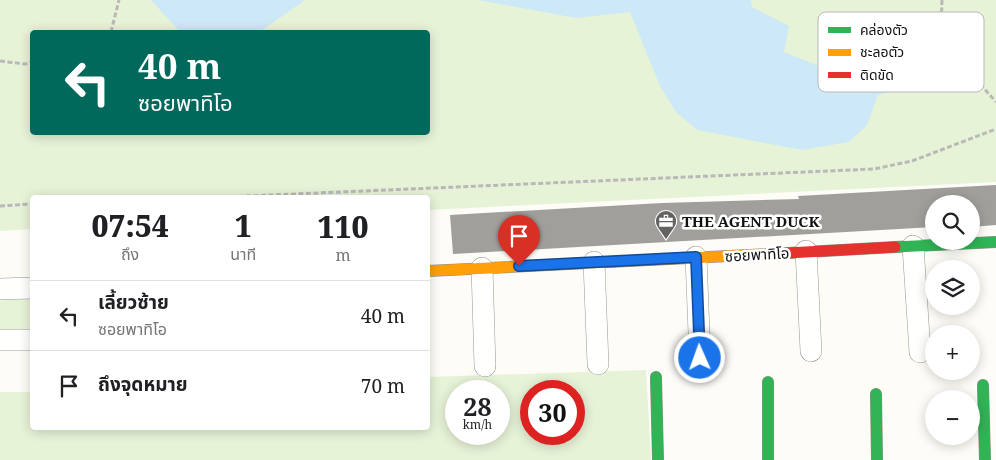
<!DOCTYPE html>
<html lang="th">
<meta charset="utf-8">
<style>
:root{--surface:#fff;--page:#f6f6f6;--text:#202124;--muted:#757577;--line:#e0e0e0}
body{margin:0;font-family:"Noto Serif","Noto Sans Thai",serif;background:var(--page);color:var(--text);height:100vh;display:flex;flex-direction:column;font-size:19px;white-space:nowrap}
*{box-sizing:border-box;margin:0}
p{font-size:16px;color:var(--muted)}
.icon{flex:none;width:28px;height:28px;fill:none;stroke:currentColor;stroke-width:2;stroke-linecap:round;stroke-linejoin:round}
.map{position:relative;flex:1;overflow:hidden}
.drawer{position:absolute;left:30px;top:195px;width:400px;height:235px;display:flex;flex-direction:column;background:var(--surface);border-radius:5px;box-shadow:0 2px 12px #0003}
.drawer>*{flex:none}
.top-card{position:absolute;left:30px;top:30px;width:400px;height:105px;border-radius:5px;box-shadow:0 2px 12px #0003;background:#00695c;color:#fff;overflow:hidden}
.controls{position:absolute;left:925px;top:195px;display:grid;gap:10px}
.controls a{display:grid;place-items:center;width:55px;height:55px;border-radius:50%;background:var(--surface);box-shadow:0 2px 12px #0003;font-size:25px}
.speed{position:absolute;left:445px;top:380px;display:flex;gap:10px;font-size:25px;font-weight:700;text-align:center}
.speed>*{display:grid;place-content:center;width:65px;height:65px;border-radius:50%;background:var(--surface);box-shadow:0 2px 12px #0003;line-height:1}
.speed small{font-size:12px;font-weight:400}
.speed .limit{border:8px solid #d22;background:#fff;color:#111}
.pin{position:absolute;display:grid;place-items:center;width:42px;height:42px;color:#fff;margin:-51px -21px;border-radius:50% 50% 50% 0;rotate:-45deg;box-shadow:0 0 5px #0007}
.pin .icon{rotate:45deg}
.me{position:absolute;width:55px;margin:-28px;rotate:358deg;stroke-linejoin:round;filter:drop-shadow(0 0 4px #0008)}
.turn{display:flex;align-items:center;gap:18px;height:105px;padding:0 25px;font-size:22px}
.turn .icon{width:65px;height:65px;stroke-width:2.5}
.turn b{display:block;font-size:35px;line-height:42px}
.eta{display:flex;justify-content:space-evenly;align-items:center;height:85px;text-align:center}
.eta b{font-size:30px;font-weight:800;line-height:35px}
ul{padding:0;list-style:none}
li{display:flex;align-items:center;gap:15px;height:70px;padding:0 25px;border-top:1px solid var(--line)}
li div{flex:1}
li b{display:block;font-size:19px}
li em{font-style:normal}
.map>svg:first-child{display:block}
.green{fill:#e7f3d7;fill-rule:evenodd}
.water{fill:#cde8f7}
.building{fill:#a19f9c}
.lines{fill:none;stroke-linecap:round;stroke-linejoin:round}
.street-casing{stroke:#979795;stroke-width:22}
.fast-casing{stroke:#8e8d8b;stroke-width:12}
.slow-casing{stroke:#8e8d8b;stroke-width:12}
.jam-casing{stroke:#8e8d8b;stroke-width:12}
.path{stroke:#b9b9b8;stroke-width:3;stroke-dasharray:5 2.5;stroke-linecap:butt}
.street{stroke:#fffffe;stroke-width:21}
.fast{stroke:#30b455;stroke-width:11}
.slow{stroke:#ff9f0a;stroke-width:11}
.jam{stroke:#e5322d;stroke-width:11}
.route-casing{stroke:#114b97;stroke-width:12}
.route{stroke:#1a73e8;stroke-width:9}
.labels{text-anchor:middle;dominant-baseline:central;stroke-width:5;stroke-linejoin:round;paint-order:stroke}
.poi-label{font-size:15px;font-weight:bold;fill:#111;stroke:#fff;text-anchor:start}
.street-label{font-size:15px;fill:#111;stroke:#fff}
.key{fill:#fff;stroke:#b8b8b8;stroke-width:1}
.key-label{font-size:14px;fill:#111}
</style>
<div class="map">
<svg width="996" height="460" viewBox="0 0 996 460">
<rect width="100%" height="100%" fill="#fdfcf7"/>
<g class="green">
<path d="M0 0H996V182L428 210V198H32V229L0 231ZM32 32H428V132H32Z"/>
<polygon points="32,295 32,333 0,333 0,296"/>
<path d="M646 370 651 460H0V392H32V428H428V377ZM456 391H499V434H456ZM531 391H574V434H531Z"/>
</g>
<g class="water">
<polygon points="151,0 305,0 261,31 180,32"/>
<polygon points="478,0 751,0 752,7 789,26 784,52 822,67 828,83 855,91 873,66 905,61 917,69 919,83 878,95 867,125 849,142 802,150 697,130 676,112 660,86 630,12 576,18"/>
</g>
<polygon class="building" points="996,185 996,225 971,227 971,204 934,204 934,227 453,254 450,215 662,203 799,199 798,196"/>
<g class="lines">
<g class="street-casing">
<g id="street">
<polyline points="913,246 920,352"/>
<polyline points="806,251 811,351"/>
<polyline points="696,257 700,358"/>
<polyline points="594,262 598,364"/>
<polyline points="482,268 485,366"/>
<polyline points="0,289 32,288"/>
<polyline points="0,340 32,340"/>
</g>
</g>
<g class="fast-casing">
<g id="fast">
<polyline points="895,247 996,242"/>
<polyline points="656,377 658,460"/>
<polyline points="768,382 768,460"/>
<polyline points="983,385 985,460"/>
<polyline points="876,394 877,460"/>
</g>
</g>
<g class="slow-casing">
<polyline id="slow" points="428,271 770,254"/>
</g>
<g class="jam-casing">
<polyline id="jam" points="770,254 895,247"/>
</g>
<g class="path">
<polyline points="942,0 941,29 949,49 996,102"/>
<polyline points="111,32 119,0"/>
<polyline points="0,61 25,64 32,62"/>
<polyline points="201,198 874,169 912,161 996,129"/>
<polyline points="0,206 32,204"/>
</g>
<use href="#street" class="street"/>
<use href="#fast" class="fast"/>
<use href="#slow" class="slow"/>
<use href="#jam" class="jam"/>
</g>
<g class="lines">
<g class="route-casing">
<polyline id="route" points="519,266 696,257 700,358"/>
</g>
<use href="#route" class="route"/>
</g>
<defs>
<g id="office-pin" transform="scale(1.125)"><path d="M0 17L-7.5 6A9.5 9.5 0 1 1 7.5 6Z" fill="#646362" stroke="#fff"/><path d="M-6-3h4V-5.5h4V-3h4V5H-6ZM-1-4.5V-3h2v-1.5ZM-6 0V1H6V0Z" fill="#fff"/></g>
</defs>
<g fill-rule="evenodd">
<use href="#office-pin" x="666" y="221"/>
</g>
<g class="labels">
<g class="poi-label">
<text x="682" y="221">THE AGENT DUCK</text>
</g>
<g class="street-label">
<text transform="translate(757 254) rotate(-3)">ซอยพาทิโอ</text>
</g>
</g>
<rect x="818" y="12" width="166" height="80" rx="8" class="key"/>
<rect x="828" y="27" width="23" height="6" fill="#30b455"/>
<rect x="828" y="49" width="23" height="7" fill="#ff9f0a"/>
<rect x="828" y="72" width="23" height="6" fill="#e5322d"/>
<g class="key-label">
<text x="860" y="35">คล่องตัว</text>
<text x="860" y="57">ชะลอตัว</text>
<text x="860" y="80">ติดขัด</text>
</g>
</svg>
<div class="controls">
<a><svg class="icon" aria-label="search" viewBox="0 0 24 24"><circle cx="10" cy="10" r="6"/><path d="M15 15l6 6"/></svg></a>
<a><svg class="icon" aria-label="layers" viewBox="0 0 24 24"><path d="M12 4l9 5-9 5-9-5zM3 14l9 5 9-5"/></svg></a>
<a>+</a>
<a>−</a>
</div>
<div class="speed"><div>28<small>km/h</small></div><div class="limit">30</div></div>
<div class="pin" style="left:519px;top:266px;background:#d93025"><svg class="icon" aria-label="arrive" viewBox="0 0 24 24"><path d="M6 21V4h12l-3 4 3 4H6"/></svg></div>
<svg class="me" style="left:700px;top:358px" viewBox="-20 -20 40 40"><circle r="17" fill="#1a73e8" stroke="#fff" stroke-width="3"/><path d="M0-11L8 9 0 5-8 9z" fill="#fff"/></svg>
<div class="top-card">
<div class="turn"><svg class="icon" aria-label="left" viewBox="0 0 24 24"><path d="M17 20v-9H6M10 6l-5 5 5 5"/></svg><div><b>40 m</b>ซอยพาทิโอ</div></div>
</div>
<section class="drawer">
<div class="eta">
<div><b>07:54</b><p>ถึง</p></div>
<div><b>1</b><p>นาที</p></div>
<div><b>110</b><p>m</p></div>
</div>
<ul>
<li><svg class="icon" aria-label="left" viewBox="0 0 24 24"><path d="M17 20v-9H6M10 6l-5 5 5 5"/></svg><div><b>เลี้ยวซ้าย</b><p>ซอยพาทิโอ</p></div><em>40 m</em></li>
<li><svg class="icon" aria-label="arrive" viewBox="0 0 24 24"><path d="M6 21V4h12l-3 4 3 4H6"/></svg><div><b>ถึงจุดหมาย</b></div><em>70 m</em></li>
</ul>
</section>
</div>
